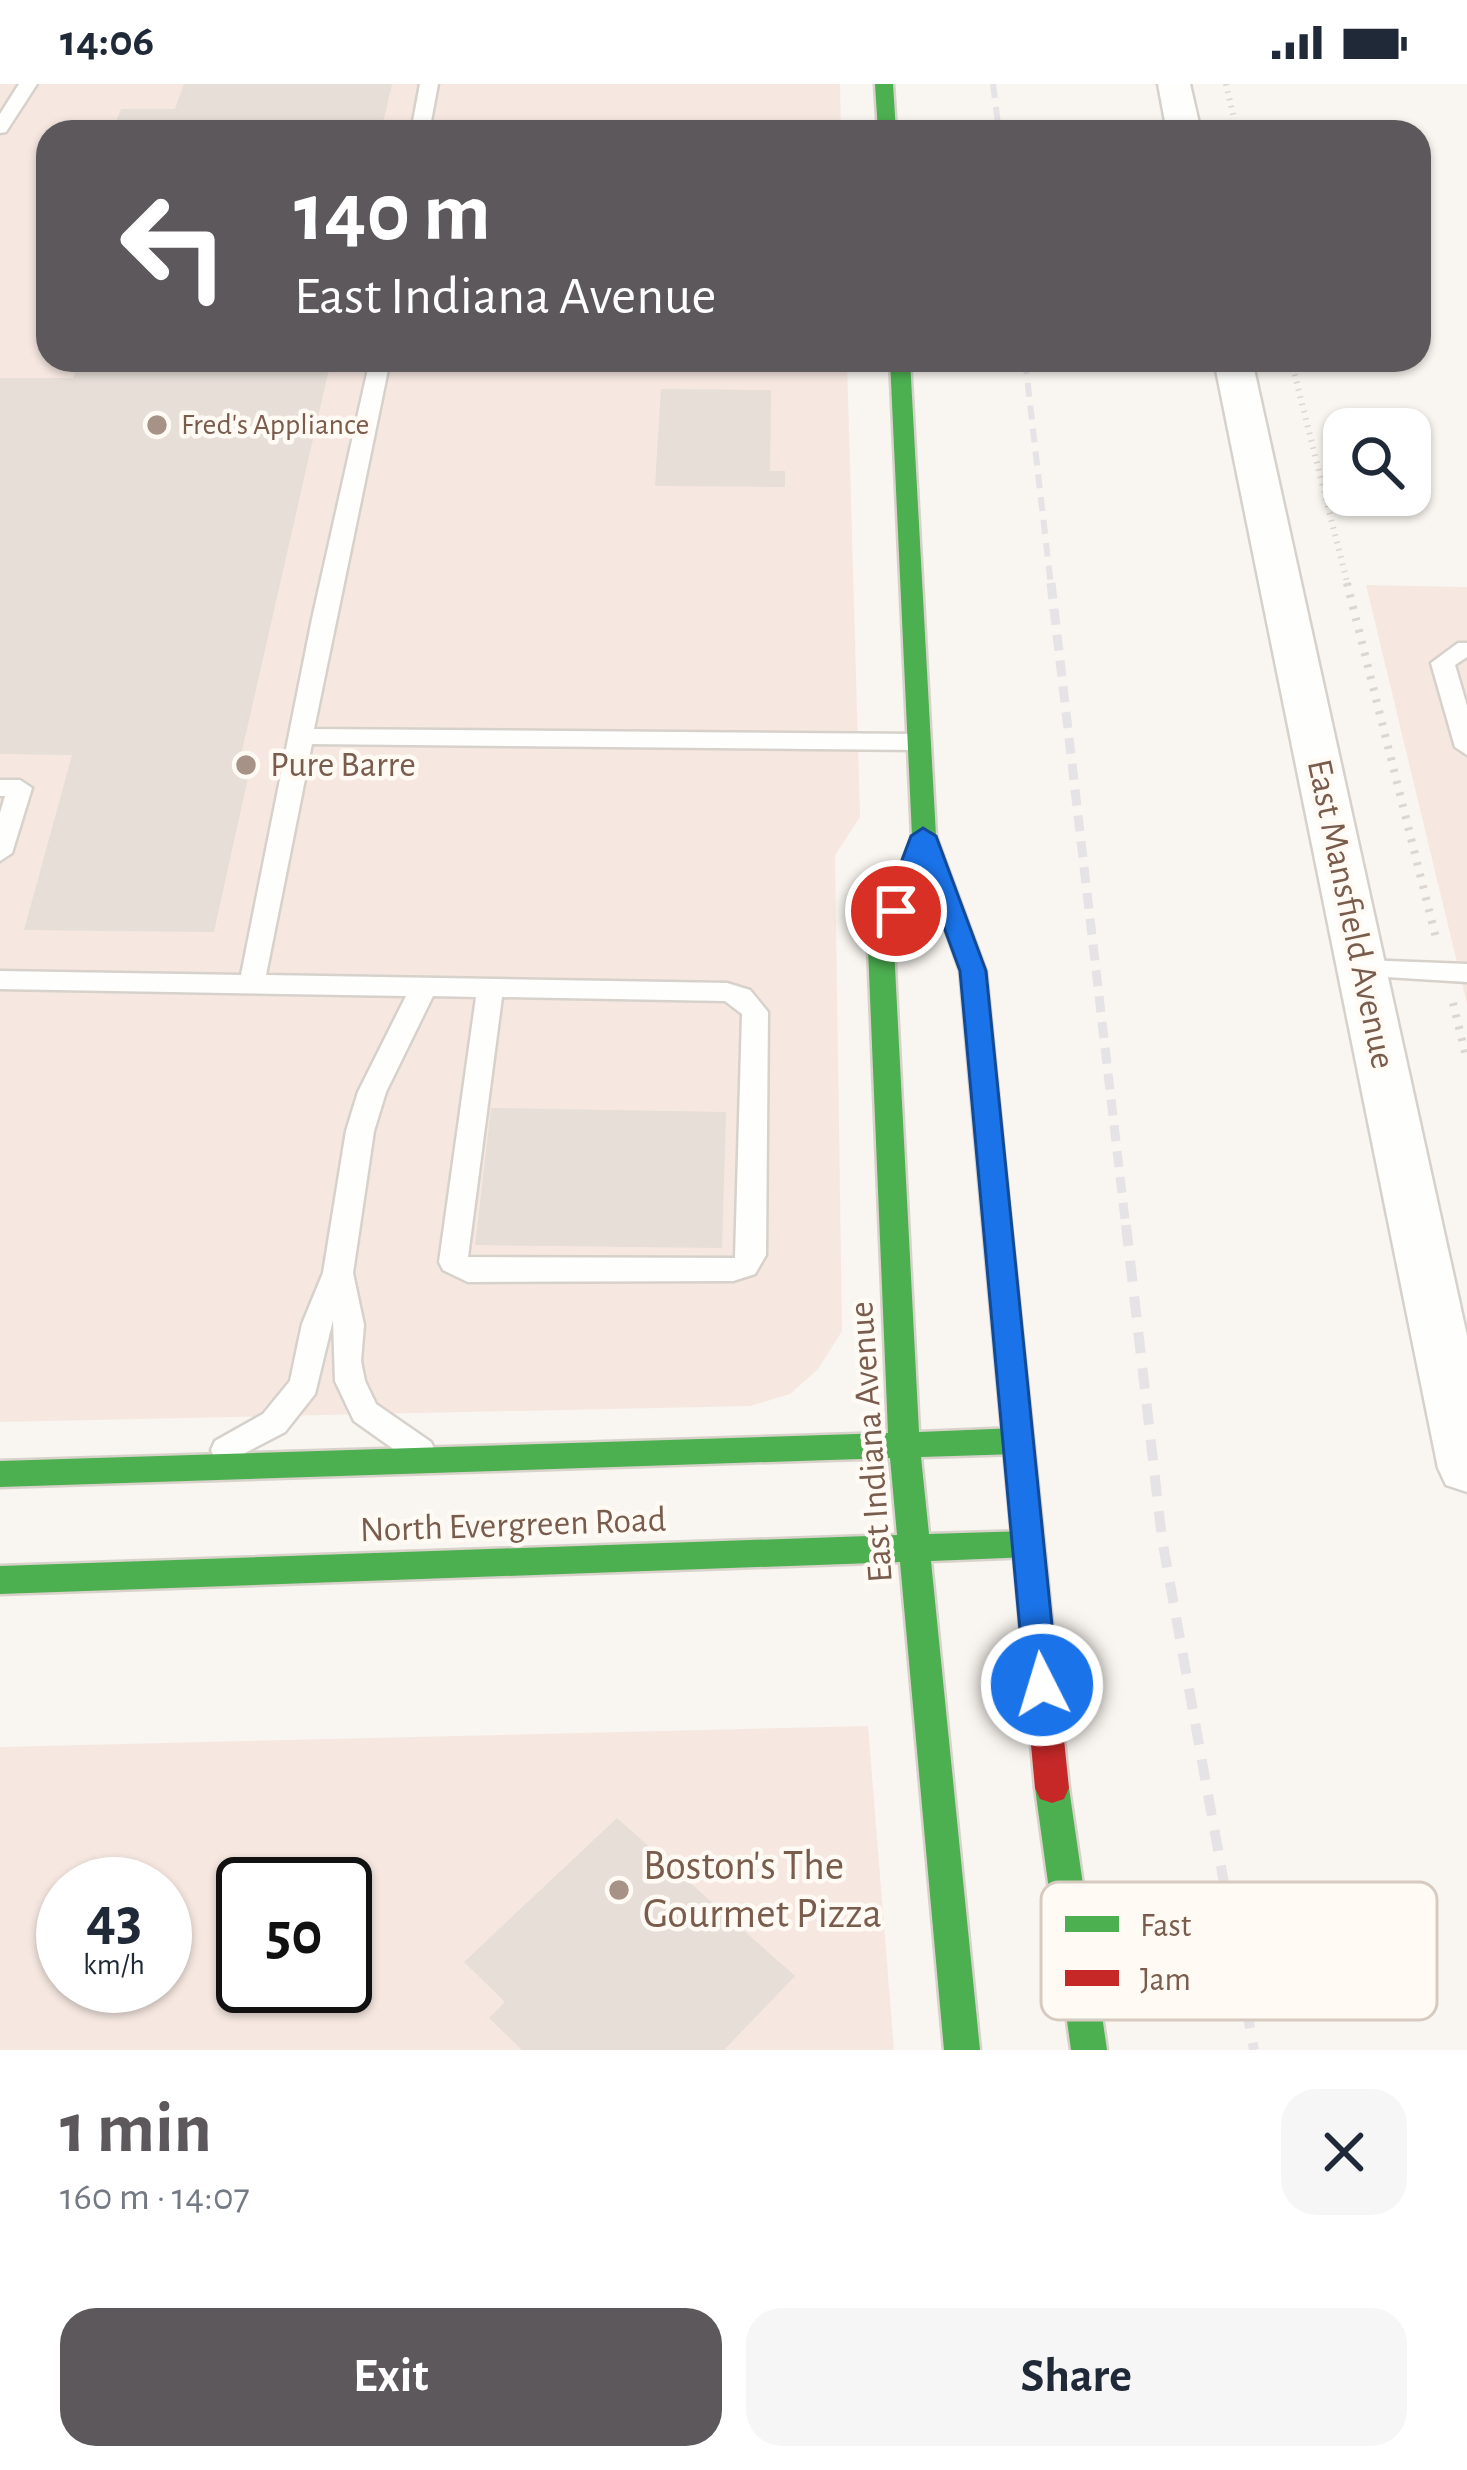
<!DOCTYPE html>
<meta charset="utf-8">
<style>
:root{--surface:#fff;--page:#f6f6f7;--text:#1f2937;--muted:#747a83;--accent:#5c585b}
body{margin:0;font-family:"Alegreya Sans",sans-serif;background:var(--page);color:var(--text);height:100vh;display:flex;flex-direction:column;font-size:45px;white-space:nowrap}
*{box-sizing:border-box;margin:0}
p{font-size:39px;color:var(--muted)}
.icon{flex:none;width:66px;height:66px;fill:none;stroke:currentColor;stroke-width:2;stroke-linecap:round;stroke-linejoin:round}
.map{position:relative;height:1966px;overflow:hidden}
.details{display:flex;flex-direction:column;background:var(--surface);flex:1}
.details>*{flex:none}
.top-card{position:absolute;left:36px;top:36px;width:1395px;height:252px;border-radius:36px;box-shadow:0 3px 9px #0004;background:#5c585b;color:#fff;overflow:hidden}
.buttons{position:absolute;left:1323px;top:324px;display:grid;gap:24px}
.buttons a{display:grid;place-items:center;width:108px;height:108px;border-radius:24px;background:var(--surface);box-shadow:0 3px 9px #0004;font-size:60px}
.speed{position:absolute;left:36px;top:1773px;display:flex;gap:24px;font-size:60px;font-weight:700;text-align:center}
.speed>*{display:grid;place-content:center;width:156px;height:156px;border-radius:50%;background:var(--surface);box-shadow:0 3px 9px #0004;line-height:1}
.speed small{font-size:30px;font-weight:400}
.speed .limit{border:6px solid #111;border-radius:18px;background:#fff;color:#111}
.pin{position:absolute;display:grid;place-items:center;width:102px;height:102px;color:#fff;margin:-51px;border:6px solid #fff;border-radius:50%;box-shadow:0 3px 12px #0007}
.me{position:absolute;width:132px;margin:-66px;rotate:355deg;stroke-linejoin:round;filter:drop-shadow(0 0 9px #0008)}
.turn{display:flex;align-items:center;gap:42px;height:252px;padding:0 60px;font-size:54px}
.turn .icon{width:156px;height:156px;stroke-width:2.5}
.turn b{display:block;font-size:84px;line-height:102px}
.round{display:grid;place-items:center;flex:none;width:126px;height:126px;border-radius:36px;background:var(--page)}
.headline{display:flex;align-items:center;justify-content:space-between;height:204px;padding:0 60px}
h1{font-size:72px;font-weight:700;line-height:90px;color:var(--accent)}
.button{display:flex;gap:24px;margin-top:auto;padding:24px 60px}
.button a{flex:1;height:138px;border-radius:36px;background:var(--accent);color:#fff;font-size:48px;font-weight:700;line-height:138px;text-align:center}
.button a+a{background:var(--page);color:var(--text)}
.status{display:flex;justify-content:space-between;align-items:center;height:84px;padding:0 60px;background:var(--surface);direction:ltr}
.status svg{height:33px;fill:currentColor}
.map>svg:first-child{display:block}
.commercial{fill:#f6e8e1;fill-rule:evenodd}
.building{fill:#e6ded7}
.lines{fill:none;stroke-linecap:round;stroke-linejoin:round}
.lane-casing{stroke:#d7d1cb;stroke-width:5}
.street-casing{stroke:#d7d1cb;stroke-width:5}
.fast-casing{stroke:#d9d2cb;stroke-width:5}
.jam-casing{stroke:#d9d2cb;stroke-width:5}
.path-far1{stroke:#dcd5d0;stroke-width:6;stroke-dasharray:1.5 6;stroke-linecap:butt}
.path{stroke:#dcd5d0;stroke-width:8;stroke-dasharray:3 9;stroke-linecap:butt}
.lane{fill:#fefefd;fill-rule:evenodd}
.street{fill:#fefefd;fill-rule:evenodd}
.fast{fill:#4caf50;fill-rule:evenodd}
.jam{fill:#c62828;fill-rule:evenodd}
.rail-far2{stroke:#e6e3e7;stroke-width:6;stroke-dasharray:14 9;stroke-linecap:butt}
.rail-far1{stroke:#e6e3e7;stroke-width:9;stroke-dasharray:16 10;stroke-linecap:butt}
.rail{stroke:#e6e3e7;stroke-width:10;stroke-dasharray:21 15;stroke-linecap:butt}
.route{fill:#1a73e8;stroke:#114b97;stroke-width:3}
.poi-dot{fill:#a69286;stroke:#fffaf3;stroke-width:4.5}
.labels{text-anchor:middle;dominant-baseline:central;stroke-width:9;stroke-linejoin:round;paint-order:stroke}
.far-poi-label{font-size:30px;fill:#7a5c4d;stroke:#fffaf3;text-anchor:start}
.poi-label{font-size:36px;fill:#7a5c4d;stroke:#fffaf3;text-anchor:start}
.street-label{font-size:36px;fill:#7a5c4d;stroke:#fffaf3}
.near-poi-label{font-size:42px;fill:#7a5c4d;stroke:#fffaf3;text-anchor:start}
.key{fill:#fffaf3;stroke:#d7cbc1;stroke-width:3}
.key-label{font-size:33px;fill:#7a5c4d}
</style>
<div class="status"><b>14:06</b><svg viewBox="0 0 49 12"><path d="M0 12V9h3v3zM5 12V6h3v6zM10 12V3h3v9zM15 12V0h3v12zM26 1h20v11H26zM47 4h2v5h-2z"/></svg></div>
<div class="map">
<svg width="1467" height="1966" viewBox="0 0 1467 1966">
<rect width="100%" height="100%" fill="#f9f5f0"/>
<g class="commercial">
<polygon points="0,0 840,0 841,48 48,48 48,276 847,276 860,733 835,771 842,1247 818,1285 790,1310 750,1322 0,1338"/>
<polygon points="1366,501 1467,503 1467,920"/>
<path d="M868 1642 894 1966H0V1663ZM63 1800H165V1902H63ZM243 1800H345V1902H243Z"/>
</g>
<g class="building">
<polygon points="184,0 392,0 381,48 112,48 121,25 175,25"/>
<polygon points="79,276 331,276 241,671 253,671 214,848 24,846 72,671 0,670 0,294 73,294"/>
<polygon points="661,305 771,306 770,387 785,387 785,403 655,402"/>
<polygon points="491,1024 726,1028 722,1164 475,1161"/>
<polygon points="617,1734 795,1892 724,1966 522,1966 489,1934 505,1918 464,1878"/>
</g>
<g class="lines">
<g class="lane-casing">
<g id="lane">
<polygon points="19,0 37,0 6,48 0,49 0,30"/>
<polygon points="420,0 438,0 429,48 411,48"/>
<path d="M370 276H390L314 645 918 650 930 658 918 666 312 660 266 891 727 899 750 906 768 928 766 1171 755 1190 733 1197 468 1198 443 1186 439 1178 476 913 433 912 386 1008 374 1047 353 1189 364 1241 361 1277 365 1297 376 1320 431 1358 435 1367 431 1376 420 1380 409 1376 354 1337 335 1297 333 1236 315 1310 285 1348 226 1379 215 1375 211 1366 215 1357 263 1330 290 1297 302 1240 323 1189 346 1047 358 1008 406 912 0 905V887L241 891 312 535ZM502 913 725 917 742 930 735 1174 468 1173Z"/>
<polygon points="1458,559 1467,559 1467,573 1455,581 1467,622 1467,671 1455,663 1431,579"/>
<polygon points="0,696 20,696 32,704 12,769 0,777 0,729 5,712 0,712"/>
<polygon points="1363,876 1467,880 1467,898 1354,891 1350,885 1354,879"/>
</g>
</g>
<g class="street-casing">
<g id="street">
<polygon points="1158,0 1190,0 1201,48 1167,48"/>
<polygon points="1214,276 1252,276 1467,1252 1467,1408 1446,1401 1438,1384"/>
</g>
</g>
<g class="fast-casing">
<g id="fast">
<polygon points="875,0 893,0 896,48 878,48"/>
<polygon points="890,276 910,276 936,752 986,887 1010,1130 1006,1138 986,1138 982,1130 960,887 924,786 894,864 919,1348 1017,1344 1028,1348 1032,1357 1028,1366 1017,1370 921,1373 929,1450 1028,1447 1039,1451 1044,1460 1039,1469 1028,1473 931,1477 980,1966 944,1966 900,1478 0,1510 0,1482 897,1451 890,1374 0,1403 0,1377 888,1349 868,864 912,752"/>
<polygon points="1052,1689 1064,1693 1069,1704 1107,1966 1071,1966 1035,1704 1040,1693"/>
</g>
</g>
<g class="jam-casing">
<polygon id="jam" points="996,1119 1006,1122 1010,1130 1069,1704 1064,1715 1052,1719 1040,1715 1035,1704 982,1130 986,1122"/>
</g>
<g class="path-far1">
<polyline points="1226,0 1237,48"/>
<polyline points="1291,276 1348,502"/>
</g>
<g class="path">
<polyline points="1347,499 1437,858"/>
<polyline points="1453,919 1467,976"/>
</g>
<use href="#lane" class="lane"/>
<use href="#street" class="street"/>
<use href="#fast" class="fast"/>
<use href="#jam" class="jam"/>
<g class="rail-far2">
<polyline points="993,0 999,48"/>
<polyline points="1025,276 1051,502"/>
</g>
<polyline class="rail-far1" points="1051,499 1126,1144"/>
<polyline class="rail" points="1126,1141 1162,1455 1254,1966"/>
</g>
<polygon class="route" points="923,744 936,752 986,887 1058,1601 1053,1611 1042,1616 1030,1611 1025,1601 960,887 923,786 905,833 886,833 883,827 911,752"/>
<g class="poi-dot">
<circle cx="157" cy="341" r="12"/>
<circle cx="246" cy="681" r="12"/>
<circle cx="619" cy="1806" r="12"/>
</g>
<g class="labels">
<g class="far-poi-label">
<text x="181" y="341">Fred's Appliance</text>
</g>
<g class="poi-label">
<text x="270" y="681">Pure Barre</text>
</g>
<g class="street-label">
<text transform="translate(1351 830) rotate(78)">East Mansfield Avenue</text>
<text transform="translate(871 1358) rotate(-94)">East Indiana Avenue</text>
<text transform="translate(513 1441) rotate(-2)">North Evergreen Road</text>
</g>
<g class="near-poi-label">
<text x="643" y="1782">Boston's The<tspan x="643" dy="48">Gourmet Pizza</tspan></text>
</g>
</g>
<rect x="1041" y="1798" width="396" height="138" rx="18" class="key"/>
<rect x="1065" y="1832" width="54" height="16" fill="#4caf50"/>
<rect x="1065" y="1886" width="54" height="16" fill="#c62828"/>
<g class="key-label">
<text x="1140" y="1852">Fast</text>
<text x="1140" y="1906">Jam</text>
</g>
</svg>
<div class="buttons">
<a><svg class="icon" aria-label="search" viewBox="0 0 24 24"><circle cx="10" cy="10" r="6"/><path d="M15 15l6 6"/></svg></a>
</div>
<div class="speed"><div>43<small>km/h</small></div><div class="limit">50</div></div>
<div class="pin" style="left:896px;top:827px;background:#d93025"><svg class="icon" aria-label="arrive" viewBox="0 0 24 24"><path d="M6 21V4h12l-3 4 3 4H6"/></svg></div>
<svg class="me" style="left:1042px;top:1601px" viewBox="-20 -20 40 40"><circle r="17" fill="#1a73e8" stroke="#fff" stroke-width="3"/><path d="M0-11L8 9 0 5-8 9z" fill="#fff"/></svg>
<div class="top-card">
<div class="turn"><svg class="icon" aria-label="left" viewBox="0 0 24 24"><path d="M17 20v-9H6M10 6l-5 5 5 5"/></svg><div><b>140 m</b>East Indiana Avenue</div></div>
</div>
</div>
<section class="details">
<div class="headline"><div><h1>1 min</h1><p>160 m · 14:07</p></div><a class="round"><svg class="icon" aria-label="close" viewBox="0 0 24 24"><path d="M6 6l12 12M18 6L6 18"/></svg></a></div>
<div class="button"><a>Exit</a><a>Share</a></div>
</section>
